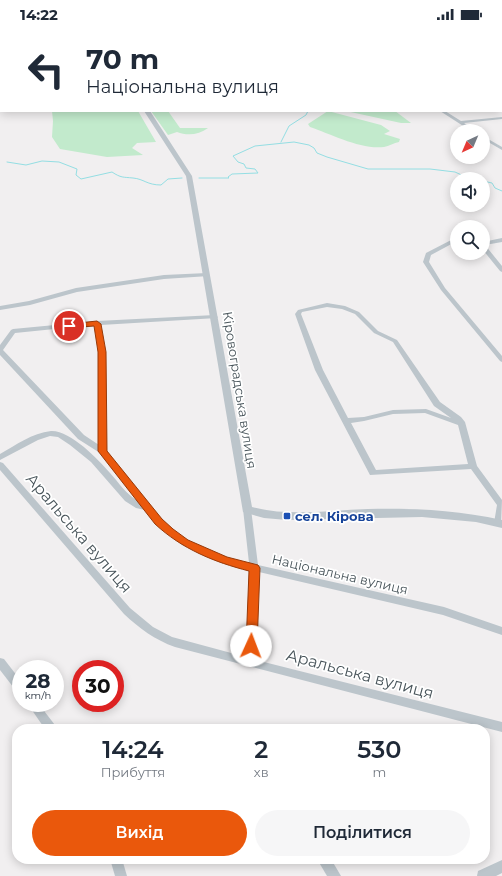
<!DOCTYPE html>
<html lang="uk">
<meta charset="utf-8">
<style>
:root{--surface:#fff;--page:#f6f6f7;--text:#1f2937;--muted:#747a83;--accent:#ea580c}
body{margin:0;font-family:Montserrat,sans-serif;background:var(--page);color:var(--text);height:100vh;display:flex;flex-direction:column;font-size:15px;white-space:nowrap}
*{box-sizing:border-box;margin:0}
p{font-size:13px;color:var(--muted)}
.icon{flex:none;width:22px;height:22px;fill:none;stroke:currentColor;stroke-width:2;stroke-linecap:round;stroke-linejoin:round}
.map{position:relative;flex:1;overflow:hidden}
.panel{position:absolute;left:12px;top:696px;width:478px;height:140px;display:flex;flex-direction:column;background:var(--surface);border-radius:16px;box-shadow:0 2px 10px #0003}
.panel>*{flex:none}
.banner{position:absolute;left:0px;top:0px;width:502px;height:84px;box-shadow:0 2px 10px #0003;background:#fff;color:var(--text);overflow:hidden}
.needle{width:26px;rotate:224deg}
.controls{position:absolute;left:450px;top:96px;display:grid;gap:8px}
.controls a{display:grid;place-items:center;width:40px;height:40px;border-radius:50%;background:var(--surface);box-shadow:0 2px 10px #0003;font-size:20px}
.speed{position:absolute;left:12px;top:632px;display:flex;gap:8px;font-size:20px;font-weight:700;text-align:center}
.speed>*{display:grid;place-content:center;width:52px;height:52px;border-radius:50%;background:var(--surface);box-shadow:0 2px 10px #0003;line-height:1}
.speed small{font-size:10px;font-weight:400}
.speed .limit{border:6px solid #d22;background:#fff;color:#111}
.pin{position:absolute;display:grid;place-items:center;width:34px;height:34px;color:#fff;margin:-17px;border:2px solid #fff;border-radius:50%;box-shadow:0 1px 4px #0007}
.me{position:absolute;width:44px;margin:-22px;rotate:2deg;stroke-linejoin:round;filter:drop-shadow(0 0 3px #0008)}
.turn{display:flex;align-items:center;gap:14px;height:84px;padding:0 20px;font-size:18px}
.turn .icon{width:52px;height:52px;stroke-width:2.5}
.turn b{display:block;font-size:28px;line-height:34px}
.eta{display:flex;justify-content:space-evenly;align-items:center;height:68px;text-align:center}
.eta b{font-size:24px;font-weight:600;line-height:28px}
.button{display:flex;gap:8px;margin-top:auto;padding:8px 20px}
.button a{flex:1;height:46px;border-radius:24px;background:var(--accent);color:#fff;font-size:16px;font-weight:600;line-height:46px;text-align:center}
.button a+a{background:var(--page);color:var(--text)}
.status{display:flex;justify-content:space-between;align-items:center;height:28px;padding:0 20px;background:var(--surface);direction:ltr}
.status svg{height:11px;fill:currentColor}
.map>svg:first-child{display:block}
.green{fill:#c2eacc}
.lines{fill:none;stroke-linecap:round;stroke-linejoin:round}
.stream{stroke:#94dee3;stroke-width:1}
.minor{fill:#bcc5cb;fill-rule:evenodd}
.tertiary{fill:#bcc5cb;fill-rule:evenodd}
.route{fill:#ea580c;stroke:#983908}
.transit-dot{fill:#1a4fb4;stroke:#fff;stroke-width:1.5}
.labels{text-anchor:middle;dominant-baseline:central;stroke-width:3.5;stroke-linejoin:round;paint-order:stroke}
.street-label{font-size:13px;fill:#49555b;stroke:#fff}
.transit-label{font-size:13px;font-weight:bold;fill:#164399;stroke:#fff;text-anchor:start}
.near-street-label{font-size:16px;fill:#49555b;stroke:#fff}
</style>
<div class="status"><b>14:22</b><svg viewBox="0 0 49 12"><path d="M0 12V9h3v3zM5 12V6h3v6zM10 12V3h3v9zM15 12V0h3v12zM26 1h20v11H26zM47 4h2v5h-2z"/></svg></div>
<div class="map">
<svg width="502" height="848" viewBox="0 0 502 848">
<rect width="100%" height="100%" fill="#f1eff0"/>
<g class="green">
<polygon points="52,83 138,83 156,114 137,115 132,120 143,127 107,129 60,121 52,109 53,93"/>
<path d="M151 83H168L180 100H208C199 107 187 108 177 104L168 107Z"/>
<path d="M328 83 381 97 390 103 384 106 400 111 399 114C394 115 389 118 384 119 361 122 331 106 310 99L308 96Z"/>
<polygon points="346,83 395,83 411,95 401,95"/>
</g>
<g class="lines">
<g class="stream">
<polyline points="281,114 289,98 306,87 308,83"/>
<path d="M7 134 26 137 42 133 59 134 77 141 76 147 81 151 112 144C121 150 123 149 133 150 144 151 147 157 161 157L168 151 182 150"/>
<polyline points="199,150 229,150 228,149 232,146 258,145 255,141 246,140 244,136 238,134 233,128 255,118 294,114 309,117 314,120 317,125 327,129 368,141 430,141 455,144 466,149 479,151"/>
<polyline points="483,153 492,155 495,160 502,163"/>
</g>
<g class="minor">
<polygon points="52,0 57,0 56,1"/>
<polygon points="203,0 208,0 209,1 204,1"/>
<polygon points="310,0 315,0 316,1 311,1"/>
<rect x="367" y="0" width="4" height="1"/>
<polygon points="390,0 395,0 396,1 391,1"/>
<polygon points="415,0 420,0 421,1 416,1"/>
<polygon points="442,0 447,0 448,1 443,1"/>
<polygon points="463,0 468,0 469,1 464,1"/>
<rect x="501" y="6" width="1" height="3"/>
<rect x="501" y="17" width="1" height="2"/>
<rect x="501" y="29" width="1" height="2"/>
<rect x="501" y="44" width="1" height="2"/>
<rect x="501" y="61" width="1" height="3"/>
<rect x="0" y="76" width="1" height="2"/>
<rect x="501" y="79" width="1" height="3"/>
<polygon points="440,83 445,83 461,93 502,89 502,91 464,95 476,103 471,103"/>
<polygon points="483,108 502,119 502,122 483,111"/>
<polygon points="457,209 457,213 431,227 429,234 445,260 502,328 502,334 500,333 441,262 423,234 426,225"/>
<polygon points="502,210 502,214 485,217 502,238 502,244 500,243 483,222 483,214"/>
<polygon points="207,245 209,246 209,248 164,251 77,264 30,277 0,282 0,278 29,273 76,260 164,247"/>
<path d="M327 275 345 278 359 284 378 303 397 312 440 374 461 389 465 394 477 438 502 472 501 497H495L494 495 497 477 471 441 370 447 315 342 295 286 298 282ZM327 279 342 281 355 286 374 305 393 314 434 378 451 390 426 381 393 382 364 389 348 390 323 342 301 286 302 284ZM425 385 458 397 468 436 376 442 351 395 364 393 393 386Z"/>
<path d="M215 287 218 289 217 290 101 297 105 324 107 423 162 492 173 502 188 513 226 530 249 535 243 481 244 479H250L251 481 258 537 444 579 502 599V607L443 587 259 544 256 632 502 694V704L175 619C155 612 139 600 124 586L0 442V434L3 435 130 580 153 599 172 609 246 629 249 542 221 535 182 517 156 496 145 482 136 480 125 473 91 434 70 417 58 409 50 408 38 412 0 432V426C16 417 32 405 51 403 70 402 98 431 110 445 119 455 126 466 138 473L100 425 78 411 0 327V317L11 302 13 301 97 293ZM94 297 99 324V417L84 407 3 322 15 305Z"/>
<polygon points="0,630 4,631 21,653 21,666 17,664 0,642"/>
<polygon points="27,675 38,675 58,701 45,701"/>
<polygon points="110,831 122,831 127,848 115,848"/>
<polygon points="317,831 331,831 341,848 327,848"/>
<polygon points="502,832 502,845 496,848 477,848 478,843"/>
</g>
<path class="tertiary" d="M144 83H150L192 148 252 479C289 489 330 482 368 481 414 480 457 482 502 492V500L476 494 422 489 287 492 264 490 243 484 186 148Z"/>
</g>
<path class="route" d="M97 293 101 296 106 324 107 423 162 491 173 501 188 512 227 529 258 537 260 540 257 618 255 621 251 623 247 621 246 618 249 543C214 534 182 521 155 496L98 423V324L94 298 69 300 65 298 69 296Z"/>
<rect class="transit-dot" x="283" y="484" width="8" height="8" rx="2"/>
<g class="labels">
<g class="street-label">
<text transform="translate(240 362) rotate(81)">Кіровоградська вулиця</text>
<text transform="translate(340 546) rotate(13)">Національна вулиця</text>
</g>
<g class="transit-label">
<text x="295" y="488">сел. Кірова</text>
</g>
<g class="near-street-label">
<text transform="translate(79 505) rotate(49)">Аральська вулиця</text>
<text transform="translate(360 646) rotate(15)">Аральська вулиця</text>
</g>
</g>
</svg>
<div class="controls">
<a><svg class="needle" viewBox="-14 -14 28 28"><path d="M0-13l5 13h-10z" fill="#e53935"/><path d="M0 13l5-13h-10z" fill="#747a83"/></svg></a>
<a><svg class="icon" aria-label="sound" viewBox="0 0 24 24"><path d="M4 9h4l5-4v14l-5-4H4zM17 9q2 3 0 6"/></svg></a>
<a><svg class="icon" aria-label="search" viewBox="0 0 24 24"><circle cx="10" cy="10" r="6"/><path d="M15 15l6 6"/></svg></a>
</div>
<div class="speed"><div>28<small>km/h</small></div><div class="limit">30</div></div>
<div class="pin" style="left:69px;top:298px;background:#d93025"><svg class="icon" aria-label="arrive" viewBox="0 0 24 24"><path d="M6 21V4h12l-3 4 3 4H6"/></svg></div>
<svg class="me" style="left:251px;top:618px" viewBox="-20 -20 40 40"><circle r="19" fill="#fff"/><path d="M0-13L10 11 0 6-10 11z" fill="#ea580c"/></svg>
<div class="banner">
<div class="turn"><svg class="icon" aria-label="left" viewBox="0 0 24 24"><path d="M17 20v-9H6M10 6l-5 5 5 5"/></svg><div><b>70 m</b>Національна вулиця</div></div>
</div>
<section class="panel">
<div class="eta">
<div><b>14:24</b><p>Прибуття</p></div>
<div><b>2</b><p>хв</p></div>
<div><b>530</b><p>m</p></div>
</div>
<div class="button"><a>Вихід</a><a>Поділитися</a></div>
</section>
</div>
